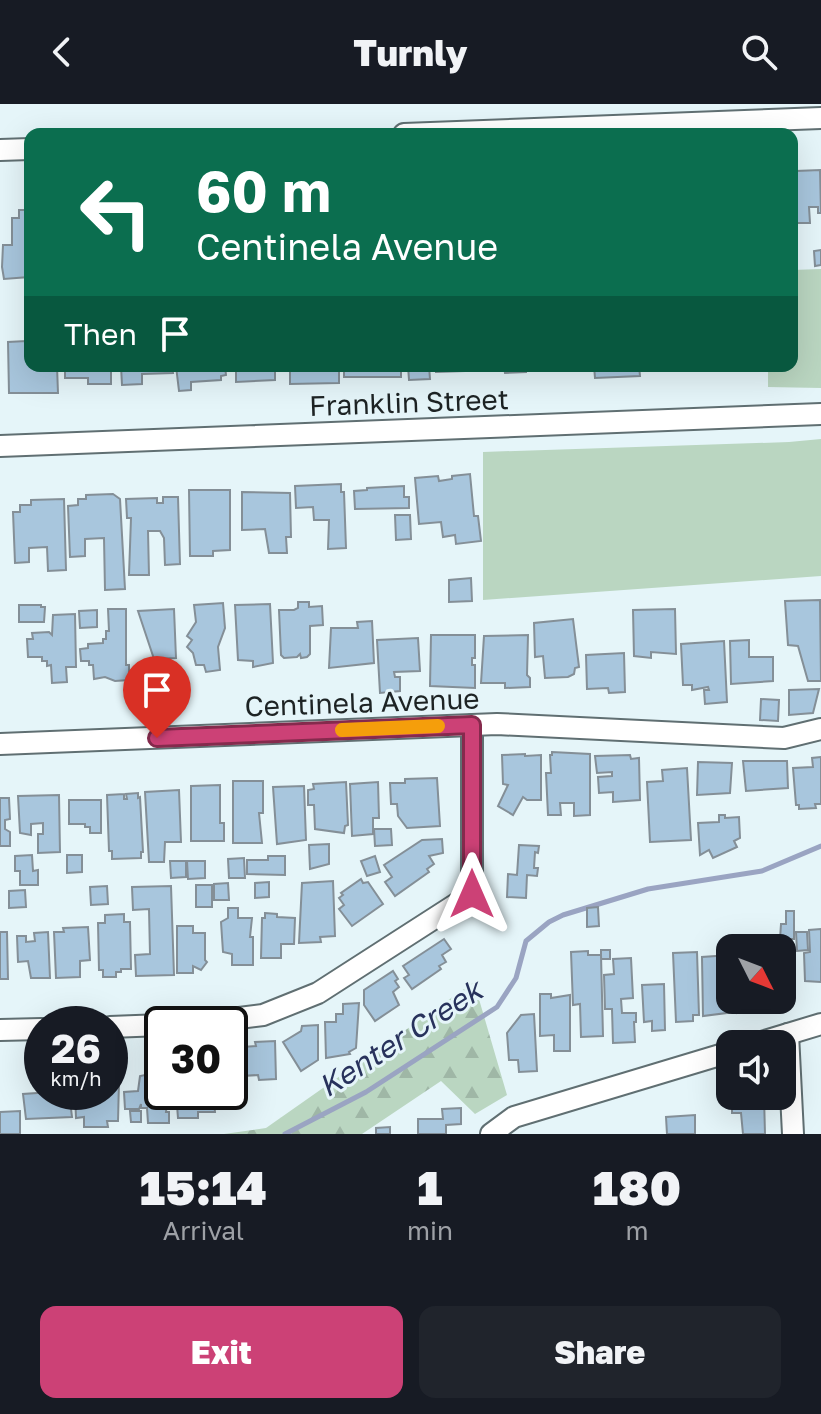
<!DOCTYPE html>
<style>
:root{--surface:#171b24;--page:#20242c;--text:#f1f3f6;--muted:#9ea1a6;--accent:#cc4176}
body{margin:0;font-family:"Golos Text",sans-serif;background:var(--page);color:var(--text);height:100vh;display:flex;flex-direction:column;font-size:30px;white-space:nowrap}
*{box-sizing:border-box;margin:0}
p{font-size:26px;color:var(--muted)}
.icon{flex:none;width:44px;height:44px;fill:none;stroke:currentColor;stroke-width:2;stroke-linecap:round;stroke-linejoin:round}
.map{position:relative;height:1030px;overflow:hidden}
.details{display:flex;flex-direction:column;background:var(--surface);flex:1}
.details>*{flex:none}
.hud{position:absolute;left:24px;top:24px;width:774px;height:244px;border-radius:16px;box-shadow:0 8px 32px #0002;background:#0b6e4f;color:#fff;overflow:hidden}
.needle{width:52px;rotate:132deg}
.fabs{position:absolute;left:716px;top:830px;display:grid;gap:16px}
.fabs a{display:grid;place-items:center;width:80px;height:80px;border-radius:16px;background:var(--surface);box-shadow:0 8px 32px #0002;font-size:40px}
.speed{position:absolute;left:24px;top:902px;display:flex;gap:16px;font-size:40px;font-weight:700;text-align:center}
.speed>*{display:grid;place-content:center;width:104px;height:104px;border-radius:50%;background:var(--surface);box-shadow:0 8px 32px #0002;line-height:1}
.speed small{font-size:20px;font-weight:400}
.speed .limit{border:4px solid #111;border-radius:12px;background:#fff;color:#111}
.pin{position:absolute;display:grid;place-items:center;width:68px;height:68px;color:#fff;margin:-82px -34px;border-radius:50% 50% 50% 0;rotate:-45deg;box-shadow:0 0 8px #0007}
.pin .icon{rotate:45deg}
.me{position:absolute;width:88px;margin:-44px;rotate:0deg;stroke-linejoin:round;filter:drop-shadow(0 0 6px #0008)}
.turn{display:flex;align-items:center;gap:28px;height:168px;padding:0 40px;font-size:36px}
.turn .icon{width:104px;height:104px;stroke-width:2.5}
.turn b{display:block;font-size:56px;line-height:68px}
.then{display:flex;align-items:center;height:76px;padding:0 40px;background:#0003;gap:16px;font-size:30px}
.eta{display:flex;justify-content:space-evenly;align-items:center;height:136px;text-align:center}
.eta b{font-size:48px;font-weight:800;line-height:56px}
.button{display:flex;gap:16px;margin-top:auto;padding:16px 40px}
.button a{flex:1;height:92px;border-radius:16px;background:var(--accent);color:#fff;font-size:32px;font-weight:800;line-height:92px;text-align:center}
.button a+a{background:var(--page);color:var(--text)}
header{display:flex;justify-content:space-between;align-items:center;height:104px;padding:0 40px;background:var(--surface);font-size:36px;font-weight:800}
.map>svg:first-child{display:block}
.forest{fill:url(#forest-firs)}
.green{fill:#bad6c1}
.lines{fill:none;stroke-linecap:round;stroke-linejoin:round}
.stream{stroke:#9aa4c2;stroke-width:5}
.building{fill:#a8c6dd;stroke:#848f97;stroke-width:2}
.minor-casing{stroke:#606f72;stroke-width:24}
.minor{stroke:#fff;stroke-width:20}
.route-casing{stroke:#852a4d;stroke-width:20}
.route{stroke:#cc4176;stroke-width:14}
.slow{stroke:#f59e0b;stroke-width:14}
.labels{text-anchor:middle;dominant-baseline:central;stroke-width:6;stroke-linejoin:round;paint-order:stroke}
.street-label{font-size:28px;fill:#1d2324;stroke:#e5f5f9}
.water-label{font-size:30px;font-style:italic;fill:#28325c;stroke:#e5f5f9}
</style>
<header><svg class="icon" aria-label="back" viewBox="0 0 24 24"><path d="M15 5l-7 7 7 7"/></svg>Turnly<svg class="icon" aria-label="search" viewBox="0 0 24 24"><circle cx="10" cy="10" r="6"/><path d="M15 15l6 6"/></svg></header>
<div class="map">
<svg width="821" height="1030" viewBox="0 0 821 1030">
<defs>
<pattern id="forest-firs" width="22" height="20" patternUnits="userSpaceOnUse" patternTransform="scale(2)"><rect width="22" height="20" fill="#bad6c1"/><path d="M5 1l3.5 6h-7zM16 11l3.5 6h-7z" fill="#9fb7a6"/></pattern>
</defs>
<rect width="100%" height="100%" fill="#e5f5f9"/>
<polygon class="forest" points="474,878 507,991 475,1010 441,977 362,1030 224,1030 266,1024"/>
<g class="green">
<polygon points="821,165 821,284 768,283 768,262 792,262 792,166"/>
<polygon points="821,335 821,472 483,496 483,348 789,338"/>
</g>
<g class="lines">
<polyline class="stream" points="285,1030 366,988 497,903 516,874 526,837 549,818 563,811 648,785 762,767 821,742"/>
</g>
<g class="building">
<polygon points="820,66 821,109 818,109 818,103 809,103 810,119 797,119 796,67"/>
<polygon points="26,100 30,100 30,137 27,137 29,173 4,175 2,163 3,141 12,141 12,114 19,114 19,106 26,106"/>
<polygon points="821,146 821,161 815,162 814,147"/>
<polygon points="26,237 26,252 30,252 30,262 57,262 58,289 9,289 8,238"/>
<polygon points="65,262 111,262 111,280 88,280 88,274 65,274"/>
<polygon points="121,262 172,262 173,269 142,270 142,280 122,281"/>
<polygon points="176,262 225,262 226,271 221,272 221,276 191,278 191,286 179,287"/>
<polygon points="236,262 275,262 275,276 236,278"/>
<polygon points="290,262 339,262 339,279 290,280"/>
<rect x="344" y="262" width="57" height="11"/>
<polygon points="408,262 429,262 430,275 409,276"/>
<polygon points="436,262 463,262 464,267 436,268"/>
<polygon points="504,262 526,262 526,268 505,269"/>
<polygon points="533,262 585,262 585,266 533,267"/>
<polygon points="594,262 639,262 640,272 595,274"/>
<polygon points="470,370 474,412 478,412 481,437 456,440 455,431 443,433 441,418 419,420 415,374 438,372 439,377 452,375 452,372"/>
<polygon points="341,380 341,388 344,388 346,444 328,445 329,416 314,416 313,403 296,404 295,382"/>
<polygon points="404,382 404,393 409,393 409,404 355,405 354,387 367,386 367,384"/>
<polygon points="189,386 230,386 230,446 213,447 213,452 190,452"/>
<polygon points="242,388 290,389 291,433 286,433 287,449 269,449 265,425 242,426"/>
<polygon points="113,390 120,395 125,485 105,486 104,434 85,435 85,452 70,453 68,402 78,401 78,395 86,395 86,391"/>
<polygon points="163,393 178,393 180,460 165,461 164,434 160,427 148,427 149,471 129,471 131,414 127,414 126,395 157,394 157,399 163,399"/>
<polygon points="64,395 66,466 48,467 47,443 29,444 29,458 15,459 13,408 20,408 20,401 31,401 31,396"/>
<polygon points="395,411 410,411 411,435 396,436"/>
<polygon points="471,474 472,497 449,498 449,476"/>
<polygon points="820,496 821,577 808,577 798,542 788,541 785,497"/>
<polygon points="298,498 309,498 309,503 322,502 323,521 310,522 310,550 307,553 301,554 300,550 297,553 284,554 281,551 279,506 294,506 298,504"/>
<polygon points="223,499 225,524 218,543 220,566 206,568 204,561 196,561 193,549 187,543 192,536 187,532 196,518 194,501"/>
<polygon points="270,500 273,559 253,563 253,557 238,556 235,501"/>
<polygon points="19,501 41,501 41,503 45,503 44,518 19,518"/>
<polygon points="108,505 126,505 126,561 129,561 129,576 115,577 105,573 94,575 93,561 89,561 89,557 81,557 80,545 88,544 88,540 103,539 103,535 106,535 106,527 109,527"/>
<polygon points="174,505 176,554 154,555 138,507"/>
<polygon points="675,505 676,550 651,548 651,554 634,552 633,506"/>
<polygon points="97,506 97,523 80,524 79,507"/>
<polygon points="75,510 76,563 66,563 67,578 52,579 51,561 47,562 47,557 42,557 42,553 28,553 27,535 33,535 32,529 49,528 52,531 53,511"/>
<polygon points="573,515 579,563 575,564 574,570 568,573 545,574 543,552 535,553 534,519"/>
<polygon points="372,517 374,559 329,564 331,524 358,524 357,518"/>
<polygon points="431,531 475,531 475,554 472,554 472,561 475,561 475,584 430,582"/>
<polygon points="528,531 527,571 530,574 530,583 505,584 505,579 481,579 484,532"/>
<polygon points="418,534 420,567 394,568 395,573 400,573 400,587 380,589 377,536"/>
<polygon points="749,536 749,553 773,553 773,577 731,580 730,537"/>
<polygon points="724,537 727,598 705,600 704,586 709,586 708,583 692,586 692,581 683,581 681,540"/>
<polygon points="624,549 625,588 609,589 608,584 587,585 586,551"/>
<polygon points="819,585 813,609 789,611 789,586"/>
<polygon points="761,595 779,596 778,617 760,616"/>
<polygon points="552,648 590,650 590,711 574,712 574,699 560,699 561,711 548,711 546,669 551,669 550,651 552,651"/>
<polygon points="525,650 525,652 541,651 541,696 527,696 523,693 513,711 498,702 508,681 503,680 502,651"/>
<polygon points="630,651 631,655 639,654 640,696 613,698 613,688 599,689 598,673 612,672 612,668 597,669 595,652"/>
<polygon points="821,653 821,700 815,700 816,704 799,705 799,701 796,701 793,664 813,663 812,654"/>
<polygon points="743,657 787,657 788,684 746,687"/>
<polygon points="698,658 732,659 730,689 697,691"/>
<polygon points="687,664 691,736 650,738 647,678 663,677 662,666"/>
<polygon points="437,674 440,722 407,724 398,712 397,700 391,700 390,679 405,679 405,675"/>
<polygon points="233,677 263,677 263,709 259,709 262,739 233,739"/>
<polygon points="346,678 348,721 345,722 344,729 315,725 314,701 308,701 308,686 314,685 313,680"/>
<polygon points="378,678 379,714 373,714 373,730 352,732 350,680"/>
<polygon points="220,681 220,719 224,719 224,737 191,737 191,682"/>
<polygon points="304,682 306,736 277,740 273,683"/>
<polygon points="179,686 181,738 165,738 164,758 149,758 145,688"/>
<polygon points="138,689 138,694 140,693 143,748 141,748 141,754 112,755 112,747 109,747 107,691 124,690 124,695 127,695 126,690"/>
<polygon points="59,691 60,748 38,749 38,730 43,730 43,719 31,720 31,731 20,729 18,692"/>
<polygon points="0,694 9,694 10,715 5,716 5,725 10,728 10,742 0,742"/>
<polygon points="69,696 101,696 101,729 90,729 90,723 85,723 85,720 69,720"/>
<polygon points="719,711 725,711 725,714 739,713 740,734 734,737 737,743 713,754 709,746 700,751 698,719 719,718"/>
<polygon points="374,725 391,725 392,741 375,742"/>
<polygon points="442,735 443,749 429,752 434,760 427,765 429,768 395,792 385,778 392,773 384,761 422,736"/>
<polygon points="329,740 329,760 310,765 309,741"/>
<polygon points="519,741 539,742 538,749 535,748 534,764 538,764 537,772 527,771 526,794 507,793 508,770 517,771"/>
<polygon points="32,751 33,767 38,766 38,781 20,781 20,767 15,767 15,752"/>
<polygon points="67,751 82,751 82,768 67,769"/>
<polygon points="268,752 285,752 285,771 247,770 247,756 268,756"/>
<polygon points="375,752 380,768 367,772 361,757"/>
<polygon points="244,754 245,774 229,774 228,755"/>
<polygon points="170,757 186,757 186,773 171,774"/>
<polygon points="187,757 205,757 205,774 188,775"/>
<polygon points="361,775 363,779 368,778 383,800 352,822 339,805 344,801 339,794 343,791 341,789"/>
<polygon points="333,777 335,832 320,833 321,838 299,839 302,779"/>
<polygon points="269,778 269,793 255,794 255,779"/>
<polygon points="228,779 229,796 214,796 214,780"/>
<rect x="196" y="781" width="16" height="22"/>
<polygon points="107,782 108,800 91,801 90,783"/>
<polygon points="171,782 174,871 136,872 135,851 150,850 149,805 133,806 132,783"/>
<polygon points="25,786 26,803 9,804 9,787"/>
<polygon points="598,803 599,822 587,823 587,804"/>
<polygon points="228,804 238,804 238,814 252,814 250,833 253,833 253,861 232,861 232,850 223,848 221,818 228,814"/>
<polygon points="786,807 794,807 794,835 780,835 781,820 786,820"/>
<polygon points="265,809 277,810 277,813 295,814 294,840 281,840 281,854 261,854 262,814 265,814"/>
<polygon points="124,810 124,818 130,818 131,865 121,865 121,868 116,868 116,873 103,873 103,866 99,866 98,819 105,819 105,811"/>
<polygon points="177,822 193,822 193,829 205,829 205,856 207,858 201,866 193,862 193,869 177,869"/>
<polygon points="88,823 90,856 80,857 80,873 56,874 54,828 64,828 63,824"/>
<polygon points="821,825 821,878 805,877 804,849 810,848 809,826"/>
<polygon points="0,828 7,828 8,875 0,875"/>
<polygon points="48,828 50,874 31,874 28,857 18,858 17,832 26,832 26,838 35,837 34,829"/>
<polygon points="796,828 807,828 808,846 797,847"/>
<polygon points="444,835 451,845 442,851 446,858 439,862 441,865 412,885 404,874 409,871 403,862"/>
<rect x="601" y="846" width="9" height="9"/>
<polygon points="588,847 588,851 601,851 603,932 581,933 580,900 573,901 571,848"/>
<polygon points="697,848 699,911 693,911 693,917 676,918 673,849"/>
<polygon points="730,851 730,896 734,896 734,908 703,912 702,853"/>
<polygon points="631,854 633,894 621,895 622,909 636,909 636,918 634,918 635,938 613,939 612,905 605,905 604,871 614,870 613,855"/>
<polygon points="782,860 793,860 794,895 782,895"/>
<polygon points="393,867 398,875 395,877 399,883 393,888 399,901 375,917 364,901 364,886"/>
<polygon points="664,880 665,926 652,927 652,917 644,918 642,881"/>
<polygon points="540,890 551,890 551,894 570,891 570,947 554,947 554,931 540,932"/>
<polygon points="736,896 764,896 764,900 737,909"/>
<polygon points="359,899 356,944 349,948 350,950 326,954 325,918 336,918 336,910 343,910 343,900"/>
<polygon points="534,910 537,967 519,968 518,956 509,956 507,929 521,911"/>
<polygon points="318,921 318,956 301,967 283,938 301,927 302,922"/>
<polygon points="275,937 276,975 259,976 258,971 242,972 242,979 230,979 230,944 256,942 255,938"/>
<polygon points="160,963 162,988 168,988 166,1008 169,1008 169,1019 148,1019 147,1004 141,1004 141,1000 139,1005 125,1005 124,988 138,987 140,972 155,969"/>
<polygon points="119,977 118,1017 107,1017 108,1023 84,1023 84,1013 76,1014 75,988 110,988 110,978"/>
<polygon points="52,988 69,988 72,1013 26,1015 23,990"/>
<polygon points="176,988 213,988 215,1008 198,1008 198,1014 178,1014"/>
<polygon points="732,992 764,992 765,1030 743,1030 741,1009 732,1009"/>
<polygon points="461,1004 461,1020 446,1021 446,1030 418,1030 418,1015 443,1015 442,1005"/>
<polygon points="20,1007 20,1030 0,1030 0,1008"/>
<polygon points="130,1007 141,1007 141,1018 131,1018"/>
<polygon points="695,1011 695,1030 667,1030 666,1013"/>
<polygon points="390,1023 390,1030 376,1030 376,1024"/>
</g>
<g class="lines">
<g class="minor-casing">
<g id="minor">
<polyline points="404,30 821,14"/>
<polyline points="0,46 30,45"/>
<polyline points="0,342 821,310"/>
<polyline points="0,640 497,620 784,634 821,625"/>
<polyline points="191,920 263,911 318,889 472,790 472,621"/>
<polyline points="110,923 162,921"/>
<polyline points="0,926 42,925"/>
<polyline points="788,930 793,1030"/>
<polyline points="755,940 821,920"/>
<polyline points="491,1030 514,1013 730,948"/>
</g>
</g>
<use href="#minor" class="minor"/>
</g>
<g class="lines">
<g class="route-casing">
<polyline id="route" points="157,634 472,621 472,790"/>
</g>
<use href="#route" class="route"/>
<polyline class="slow" points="342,626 438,622"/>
</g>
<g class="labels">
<g class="street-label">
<text transform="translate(409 298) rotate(-2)">Franklin Street</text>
<text transform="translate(362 598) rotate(-2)">Centinela Avenue</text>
</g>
<g class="water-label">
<text transform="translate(400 934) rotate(-33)">Kenter Creek</text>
</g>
</g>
</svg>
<div class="fabs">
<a><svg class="needle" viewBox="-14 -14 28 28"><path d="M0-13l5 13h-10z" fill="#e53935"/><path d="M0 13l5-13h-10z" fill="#9ea1a6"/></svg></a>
<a><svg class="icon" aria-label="sound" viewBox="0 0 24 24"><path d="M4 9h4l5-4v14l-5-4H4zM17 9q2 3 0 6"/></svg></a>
</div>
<div class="speed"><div>26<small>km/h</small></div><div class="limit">30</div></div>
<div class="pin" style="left:157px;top:634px;background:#d93025"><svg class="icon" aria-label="arrive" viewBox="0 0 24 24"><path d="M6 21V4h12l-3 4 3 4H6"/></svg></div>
<svg class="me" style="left:472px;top:790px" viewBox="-20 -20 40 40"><path d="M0-17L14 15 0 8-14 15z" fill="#cc4176" stroke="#fff" stroke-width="4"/></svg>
<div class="hud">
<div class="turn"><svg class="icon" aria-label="left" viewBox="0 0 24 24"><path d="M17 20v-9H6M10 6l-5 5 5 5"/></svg><div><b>60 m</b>Centinela Avenue</div></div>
<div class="then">Then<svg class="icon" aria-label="arrive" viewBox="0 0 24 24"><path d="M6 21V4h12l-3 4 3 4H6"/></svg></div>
</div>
</div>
<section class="details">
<div class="eta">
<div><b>15:14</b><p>Arrival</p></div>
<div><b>1</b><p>min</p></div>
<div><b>180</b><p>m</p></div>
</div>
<div class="button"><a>Exit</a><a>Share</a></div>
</section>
